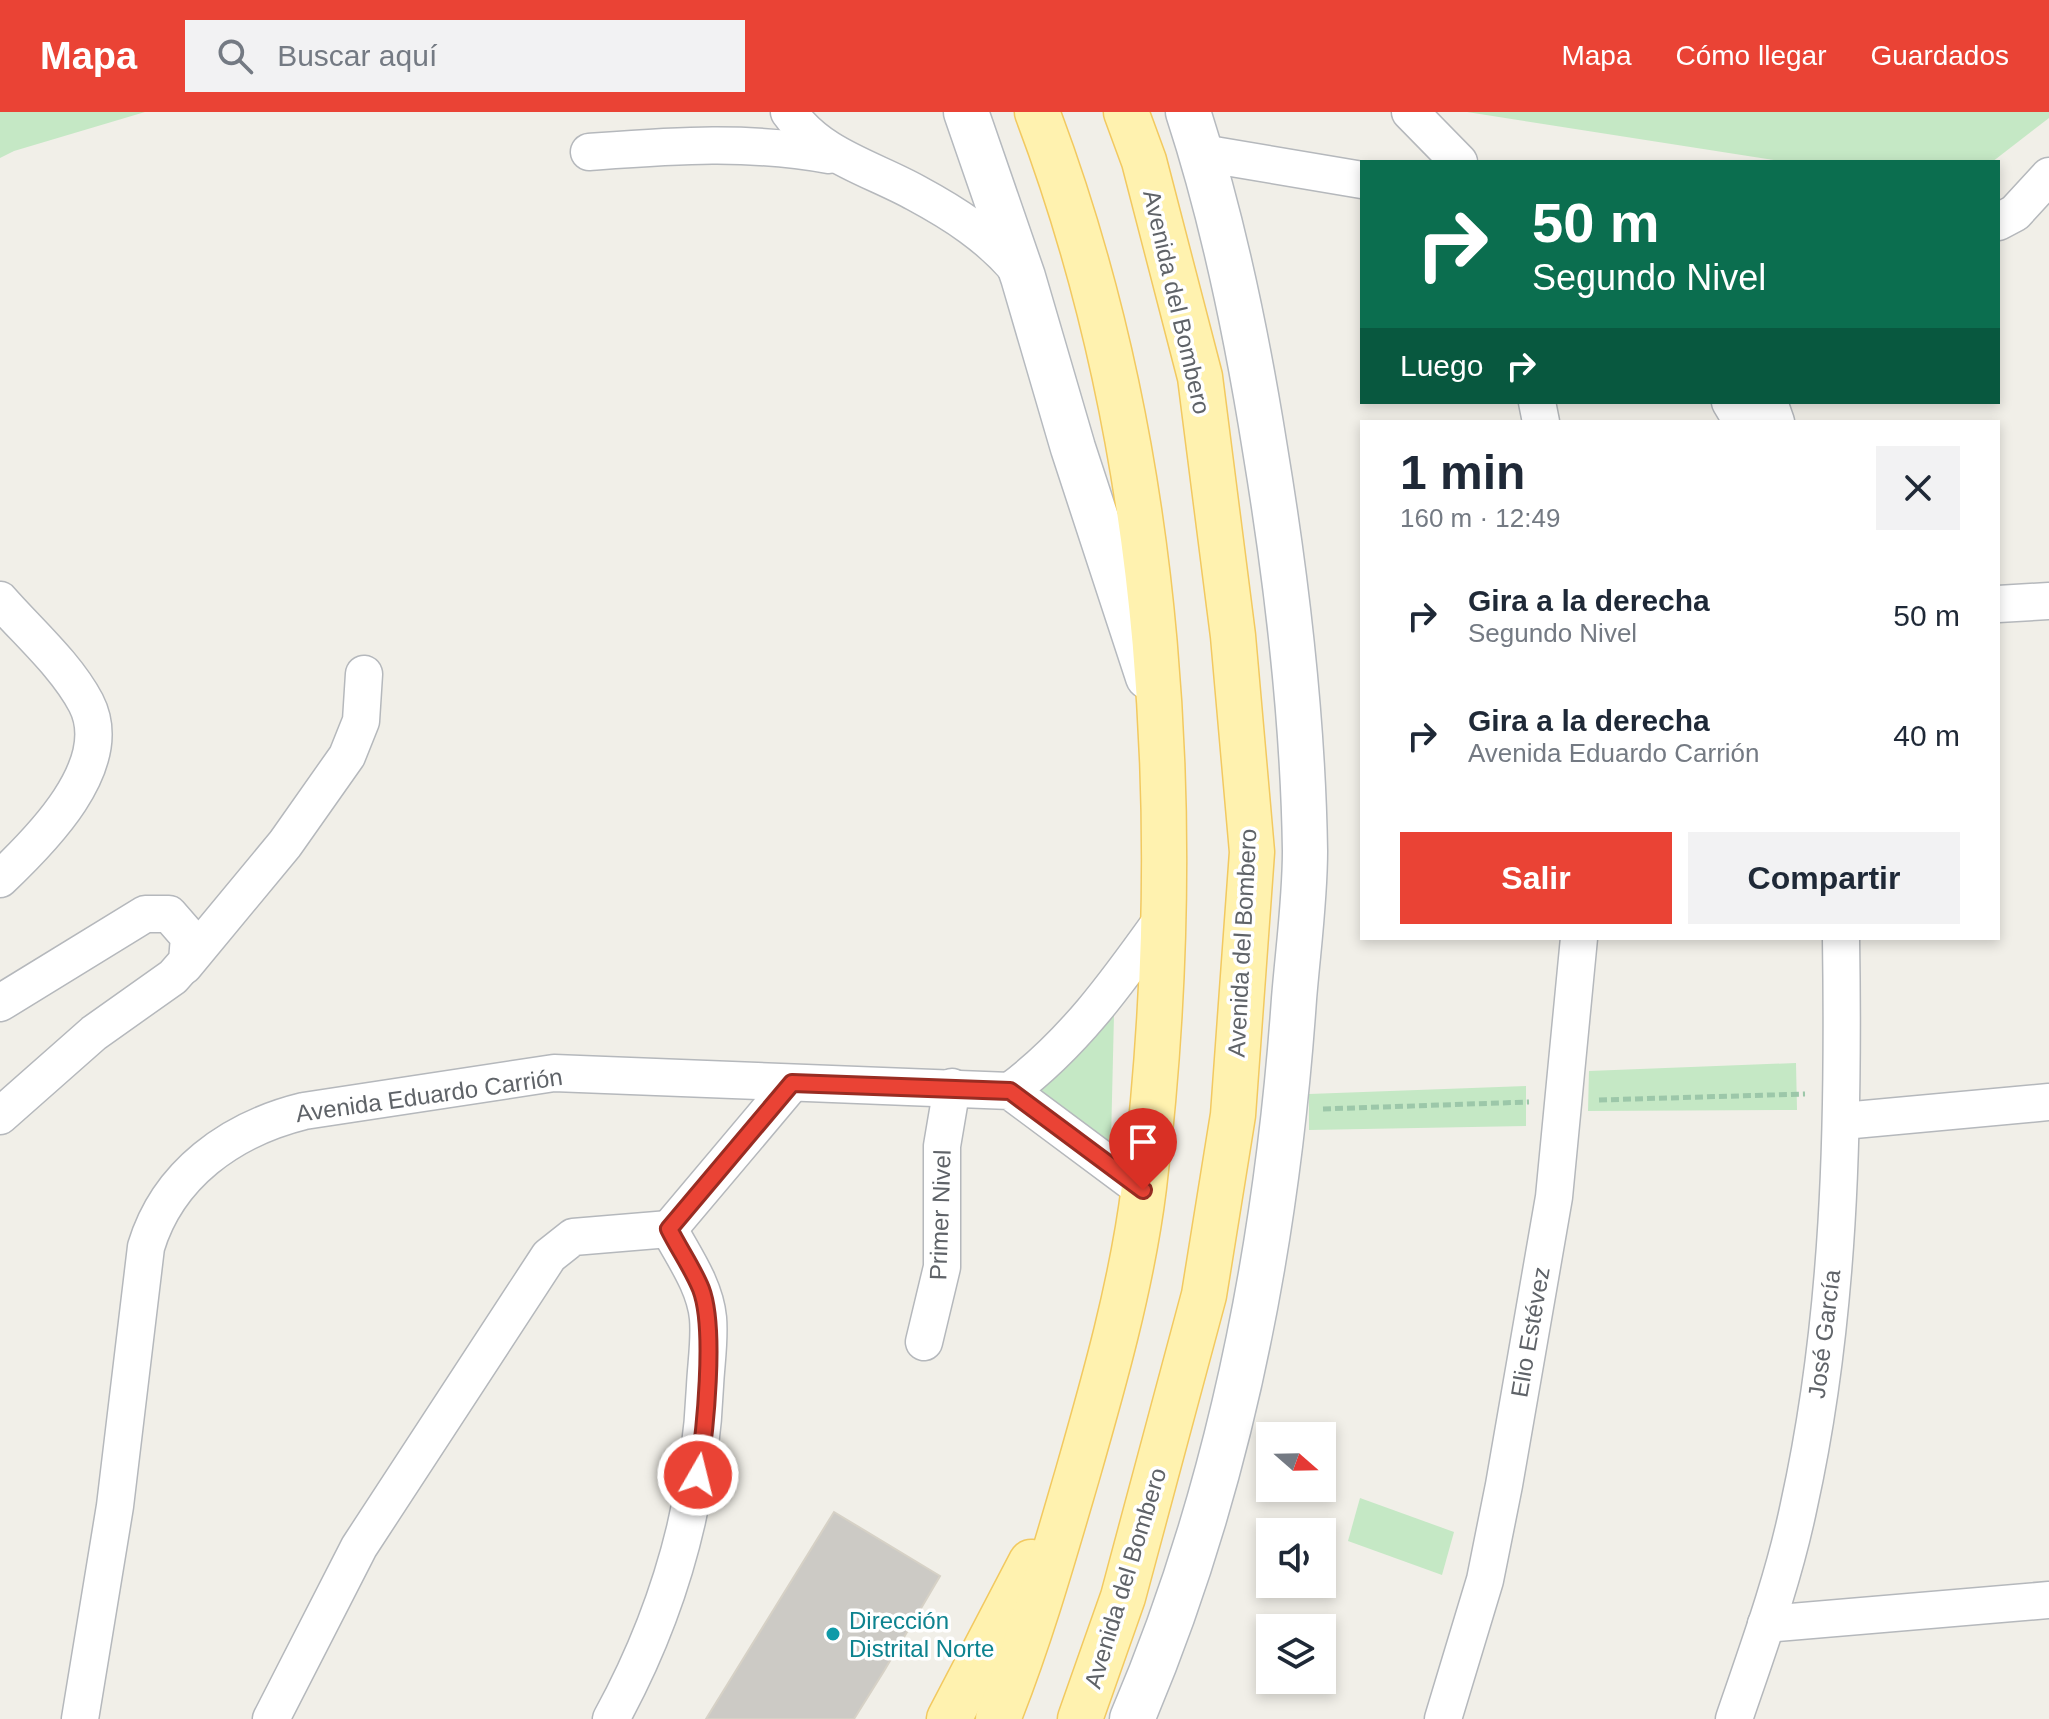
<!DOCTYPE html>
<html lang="es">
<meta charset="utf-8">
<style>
:root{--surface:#fff;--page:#f2f2f3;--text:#1f2937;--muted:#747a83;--accent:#ea4335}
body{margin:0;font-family:Arial,sans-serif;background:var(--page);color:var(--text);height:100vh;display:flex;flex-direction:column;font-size:30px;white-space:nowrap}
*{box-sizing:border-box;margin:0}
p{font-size:26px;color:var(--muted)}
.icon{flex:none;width:44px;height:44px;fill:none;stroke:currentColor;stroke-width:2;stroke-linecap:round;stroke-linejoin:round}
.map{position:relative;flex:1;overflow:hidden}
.side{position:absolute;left:1360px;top:308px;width:640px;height:520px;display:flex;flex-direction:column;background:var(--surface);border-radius:0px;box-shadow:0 4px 12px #0003}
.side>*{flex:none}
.banner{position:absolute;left:1360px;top:48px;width:640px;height:244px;border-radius:0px;box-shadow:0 4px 12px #0003;background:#0b6e4f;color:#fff;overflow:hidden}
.needle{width:52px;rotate:110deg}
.tools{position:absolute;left:1256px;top:1310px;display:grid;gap:16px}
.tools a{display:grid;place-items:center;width:80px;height:80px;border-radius:0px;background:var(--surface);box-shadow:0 4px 12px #0003;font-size:40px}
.pin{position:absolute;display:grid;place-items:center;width:68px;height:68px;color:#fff;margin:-82px -34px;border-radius:50% 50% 50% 0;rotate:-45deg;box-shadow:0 0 8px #0007}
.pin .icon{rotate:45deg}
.me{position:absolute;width:88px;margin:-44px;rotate:8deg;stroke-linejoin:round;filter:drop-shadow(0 0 6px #0008)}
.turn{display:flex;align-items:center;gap:28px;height:168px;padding:0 40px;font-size:36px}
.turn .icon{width:104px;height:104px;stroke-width:2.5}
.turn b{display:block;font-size:56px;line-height:68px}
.then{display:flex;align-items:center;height:76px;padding:0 40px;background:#0003;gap:16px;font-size:30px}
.round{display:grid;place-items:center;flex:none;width:84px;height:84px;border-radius:0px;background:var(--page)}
.summary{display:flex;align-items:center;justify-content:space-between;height:136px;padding:0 40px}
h1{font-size:48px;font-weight:700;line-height:60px}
.action{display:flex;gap:16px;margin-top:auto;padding:16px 40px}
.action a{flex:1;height:92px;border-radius:0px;background:var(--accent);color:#fff;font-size:32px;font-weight:700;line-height:92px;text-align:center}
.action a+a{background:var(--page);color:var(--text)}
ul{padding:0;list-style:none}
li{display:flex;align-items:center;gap:24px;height:120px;padding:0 40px}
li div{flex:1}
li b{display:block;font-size:30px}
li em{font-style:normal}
header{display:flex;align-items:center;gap:48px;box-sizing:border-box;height:112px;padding:0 40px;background:var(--accent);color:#fff}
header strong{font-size:38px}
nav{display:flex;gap:44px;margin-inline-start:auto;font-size:28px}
.search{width:560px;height:72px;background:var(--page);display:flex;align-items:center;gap:20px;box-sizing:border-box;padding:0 28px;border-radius:0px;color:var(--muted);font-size:30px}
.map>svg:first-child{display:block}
.green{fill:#c5e8c5}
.building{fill:#cccac5;stroke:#d6d1c6;stroke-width:2}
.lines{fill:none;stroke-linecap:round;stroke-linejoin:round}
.minor-casing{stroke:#b5b8bc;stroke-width:39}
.secondary-casing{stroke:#b6babf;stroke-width:47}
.primary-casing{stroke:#f2c960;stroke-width:47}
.path{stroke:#9cc7a9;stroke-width:5;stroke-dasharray:8 4;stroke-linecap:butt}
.minor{stroke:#fff;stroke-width:36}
.secondary{stroke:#fff;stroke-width:44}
.primary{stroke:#fff2af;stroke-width:44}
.route-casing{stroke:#982c22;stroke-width:20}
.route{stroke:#ea4335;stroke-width:14}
.culture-dot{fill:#0f9aa8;stroke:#fff;stroke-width:3}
.labels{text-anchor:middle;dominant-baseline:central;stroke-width:7;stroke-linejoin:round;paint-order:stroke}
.street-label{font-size:24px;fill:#5f6368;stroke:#fff}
.culture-label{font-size:24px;fill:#0d838f;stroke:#fff;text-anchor:start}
</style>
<header>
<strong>Mapa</strong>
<div class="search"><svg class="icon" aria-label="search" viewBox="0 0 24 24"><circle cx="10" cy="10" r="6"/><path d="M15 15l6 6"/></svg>Buscar aquí</div>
<nav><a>Mapa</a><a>Cómo llegar</a><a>Guardados</a></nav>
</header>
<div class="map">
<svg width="2049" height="1607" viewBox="0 0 2049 1607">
<rect width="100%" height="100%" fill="#f1efe8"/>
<g class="green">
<polygon points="0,0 145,0 14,39 0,46"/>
<polygon points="1467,0 2049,0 2049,6 1992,50 1786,50"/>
<polygon points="1115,861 1110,1070 1009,968"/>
<polygon points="1796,951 1797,998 1588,999 1589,959"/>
<polygon points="1526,974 1526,1014 1309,1018 1309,982"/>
<polygon points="1360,1386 1454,1420 1442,1463 1348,1429"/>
</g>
<polygon class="building" points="834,1400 940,1464 884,1559 854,1607 706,1607"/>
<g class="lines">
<g class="minor-casing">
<g id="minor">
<path d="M789 0C819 44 871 56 916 81 955 102 989 124 1018 158"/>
<polyline points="1410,0 1459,50"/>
<path d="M589 40C672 34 747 28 829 43"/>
<polyline points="1202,41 1362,68"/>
<polyline points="1998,110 2015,101 2049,64"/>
<polyline points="1537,290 1541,310"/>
<polyline points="1730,290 1742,310"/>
<polyline points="1769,290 1776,310"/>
<path d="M0 488C28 520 66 553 86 591 118 653 39 730 0 767"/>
<polyline points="1998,492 2049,489"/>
<polyline points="184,854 285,732 347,644 361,609 364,562"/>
<polyline points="0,891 145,802 169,802 189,825 187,849 173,865 94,921 0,1004"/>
<path d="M1010 979C1073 932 1116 872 1161 809"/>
<polyline points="1843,1009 2049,990"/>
<polyline points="669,1117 792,971"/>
<polyline points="924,1230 942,1155 942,1034 952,975"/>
<polyline points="1766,1512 2049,1488"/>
<path d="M80 1607 115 1394 146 1135C168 1062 231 1017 304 999L554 961 1010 979 1143 1078"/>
<polyline points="271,1607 359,1435 549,1144 573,1125 669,1117"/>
<path d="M611 1607C668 1503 700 1392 705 1274 706 1252 710 1228 708 1206 705 1174 684 1145 669 1117"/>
<polyline points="1443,1607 1485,1468 1504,1373 1554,1085 1579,826"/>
<path d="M1734 1607C1758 1537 1784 1466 1799 1393 1840 1207 1844 1015 1841 826"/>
</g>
</g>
<g class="secondary-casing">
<g id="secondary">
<polyline points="966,0 1023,165 1073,336 1148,565"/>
<path d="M1132 1607C1229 1380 1277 1132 1294 887 1298 838 1305 788 1305 739 1303 604 1287 470 1265 337 1247 224 1224 110 1188 0"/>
</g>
</g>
<g class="primary-casing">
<g id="primary">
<polyline points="949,1607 1031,1450"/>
<path d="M998 1607C1030 1527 1053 1446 1077 1364 1104 1270 1132 1172 1144 1075 1187 718 1165 338 1037 0"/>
<polyline points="1080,1607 1123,1485 1204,1183 1233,1003 1252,740 1233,524 1200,265 1144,49 1126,0"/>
</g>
</g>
<g class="path">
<polyline points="1599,988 1805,982"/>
<polyline points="1323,997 1529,990"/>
</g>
<use href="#minor" class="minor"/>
<use href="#secondary" class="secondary"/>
<use href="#primary" class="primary"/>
</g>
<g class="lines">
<g class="route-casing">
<path id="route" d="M698 1363C705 1321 716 1216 701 1177 693 1157 679 1137 669 1117L792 971 1010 979 1143 1078"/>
</g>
<use href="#route" class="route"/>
</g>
<circle class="culture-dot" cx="833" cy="1522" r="8"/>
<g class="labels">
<g class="street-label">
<text transform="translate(1177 190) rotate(77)">Avenida del Bombero</text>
<text transform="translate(1242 831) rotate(-87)">Avenida del Bombero</text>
<text transform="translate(429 983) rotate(-8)">Avenida Eduardo Carrión</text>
<text transform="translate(940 1103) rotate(-88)">Primer Nivel</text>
<text transform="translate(1530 1220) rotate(-80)">Elio Estévez</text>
<text transform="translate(1824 1222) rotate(-83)">José García</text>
<text transform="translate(1125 1466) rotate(-73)">Avenida del Bombero</text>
</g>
<g class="culture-label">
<text x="849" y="1508">Dirección<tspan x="849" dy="28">Distrital Norte</tspan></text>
</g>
</g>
</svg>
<div class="tools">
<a><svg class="needle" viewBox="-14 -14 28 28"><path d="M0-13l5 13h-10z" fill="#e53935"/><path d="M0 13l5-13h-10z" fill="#747a83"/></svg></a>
<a><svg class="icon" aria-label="sound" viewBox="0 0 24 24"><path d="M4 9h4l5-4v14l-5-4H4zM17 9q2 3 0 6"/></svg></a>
<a><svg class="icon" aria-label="layers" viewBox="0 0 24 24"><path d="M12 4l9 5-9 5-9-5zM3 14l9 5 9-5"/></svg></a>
</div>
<div class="pin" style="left:1143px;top:1078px;background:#d93025"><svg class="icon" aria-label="arrive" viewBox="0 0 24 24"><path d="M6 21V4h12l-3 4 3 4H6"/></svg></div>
<svg class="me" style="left:698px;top:1363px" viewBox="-20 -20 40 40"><circle r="17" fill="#ea4335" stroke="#fff" stroke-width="3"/><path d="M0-11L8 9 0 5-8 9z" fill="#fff"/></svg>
<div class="banner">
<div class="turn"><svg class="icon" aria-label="right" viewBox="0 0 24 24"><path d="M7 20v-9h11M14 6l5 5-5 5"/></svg><div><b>50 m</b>Segundo Nivel</div></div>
<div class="then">Luego<svg class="icon" aria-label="right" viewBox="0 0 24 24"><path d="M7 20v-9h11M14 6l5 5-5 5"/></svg></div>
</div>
<section class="side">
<div class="summary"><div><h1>1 min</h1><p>160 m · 12:49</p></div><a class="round"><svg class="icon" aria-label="close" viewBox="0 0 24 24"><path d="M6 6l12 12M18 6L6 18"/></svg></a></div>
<ul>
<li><svg class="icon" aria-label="right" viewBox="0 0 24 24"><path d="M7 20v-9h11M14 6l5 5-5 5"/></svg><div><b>Gira a la derecha</b><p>Segundo Nivel</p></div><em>50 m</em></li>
<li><svg class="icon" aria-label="right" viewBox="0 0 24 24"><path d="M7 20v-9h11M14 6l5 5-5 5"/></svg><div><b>Gira a la derecha</b><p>Avenida Eduardo Carrión</p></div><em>40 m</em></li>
</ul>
<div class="action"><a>Salir</a><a>Compartir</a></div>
</section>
</div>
